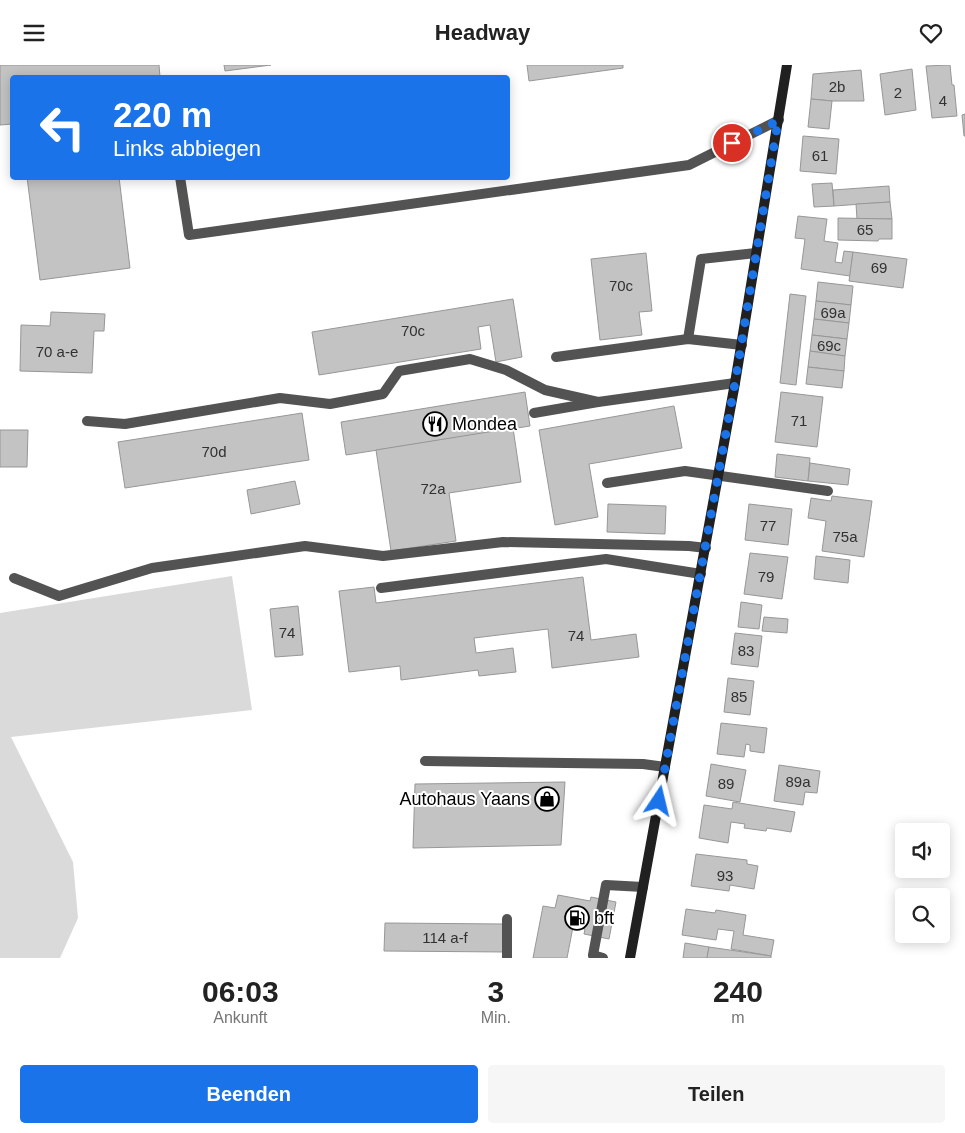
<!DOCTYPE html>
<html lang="de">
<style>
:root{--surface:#fff;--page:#f6f6f6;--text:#222;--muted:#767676;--accent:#1a73e8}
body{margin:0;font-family:Arial,sans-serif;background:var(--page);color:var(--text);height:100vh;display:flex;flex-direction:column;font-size:19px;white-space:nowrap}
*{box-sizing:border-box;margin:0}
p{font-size:16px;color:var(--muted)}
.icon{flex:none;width:28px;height:28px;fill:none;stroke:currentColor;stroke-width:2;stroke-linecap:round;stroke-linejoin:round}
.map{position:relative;height:893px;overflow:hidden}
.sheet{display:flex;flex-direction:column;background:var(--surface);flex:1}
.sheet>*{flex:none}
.banner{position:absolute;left:10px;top:10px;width:500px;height:105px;border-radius:5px;box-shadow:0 2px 12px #0003;background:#1a73e8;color:#fff;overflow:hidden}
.buttons{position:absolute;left:895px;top:758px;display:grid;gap:10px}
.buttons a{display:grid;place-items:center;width:55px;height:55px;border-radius:5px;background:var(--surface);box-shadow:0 2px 12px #0003;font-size:25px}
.pin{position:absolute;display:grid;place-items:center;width:42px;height:42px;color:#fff;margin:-21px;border:2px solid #fff;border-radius:50%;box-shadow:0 1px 5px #0007}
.me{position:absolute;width:55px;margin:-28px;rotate:10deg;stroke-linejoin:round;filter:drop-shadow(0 0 4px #0008)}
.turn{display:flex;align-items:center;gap:18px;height:105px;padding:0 20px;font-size:22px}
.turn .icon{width:65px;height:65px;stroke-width:2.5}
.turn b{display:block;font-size:35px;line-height:42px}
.eta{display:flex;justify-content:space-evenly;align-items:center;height:85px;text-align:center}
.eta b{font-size:30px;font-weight:700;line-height:35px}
.primary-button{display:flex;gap:10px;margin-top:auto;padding:10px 20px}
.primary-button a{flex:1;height:58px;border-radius:5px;background:var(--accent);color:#fff;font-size:20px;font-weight:700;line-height:58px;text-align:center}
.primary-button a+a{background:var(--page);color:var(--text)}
header{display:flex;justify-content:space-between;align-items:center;height:65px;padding:0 20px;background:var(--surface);font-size:22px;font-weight:700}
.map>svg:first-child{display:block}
.green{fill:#dadada}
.building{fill:#c3c3c3;stroke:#979797}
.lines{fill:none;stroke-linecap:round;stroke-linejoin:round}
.service{stroke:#535353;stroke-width:10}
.minor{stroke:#535353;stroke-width:10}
.secondary{stroke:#202020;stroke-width:10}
.route{stroke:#1a73e8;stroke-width:9;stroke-dasharray:0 16.2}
.labels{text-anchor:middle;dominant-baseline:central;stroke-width:4;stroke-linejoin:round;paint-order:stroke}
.number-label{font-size:15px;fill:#313131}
.poi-label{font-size:18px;fill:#000;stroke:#fff;text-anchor:start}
</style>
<header><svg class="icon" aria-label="menu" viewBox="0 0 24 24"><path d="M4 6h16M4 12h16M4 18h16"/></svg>Headway<svg class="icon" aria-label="heart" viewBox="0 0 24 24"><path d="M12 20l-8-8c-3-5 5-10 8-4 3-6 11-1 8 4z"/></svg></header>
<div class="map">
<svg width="965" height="893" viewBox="0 0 965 893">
<rect width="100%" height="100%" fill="#fff"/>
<polygon class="green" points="232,511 252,645 11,672 73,797 78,853 60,893 0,893 0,548"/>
<g class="building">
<polygon points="0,0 159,0 160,12 12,12 12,59 0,60"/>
<polygon points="224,0 271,0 225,6"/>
<polygon points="527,0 623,0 623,3 529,16"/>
<polygon points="950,0 952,20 954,20 957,51 932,53 926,1"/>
<polygon points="912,4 916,45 885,50 880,9"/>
<polygon points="861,5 864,36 832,36 811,34 813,9"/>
<polygon points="811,34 832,36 829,64 808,62"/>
<polygon points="965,49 965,71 964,71 962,50"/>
<polygon points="803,71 839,74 836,109 800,106"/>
<polygon points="27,112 119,112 130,203 40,215"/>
<polygon points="832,118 834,141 814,142 812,119"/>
<polygon points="889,121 890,137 834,141 833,125"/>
<polygon points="890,137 892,154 857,154 856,139"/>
<polygon points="798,151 827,154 824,176 838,178 835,197 842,198 844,186 853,187 850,211 801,204 805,174 795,173"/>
<polygon points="838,153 892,154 892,174 879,174 878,176 838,175"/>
<polygon points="853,187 907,194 903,223 849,216"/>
<polygon points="646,188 652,246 639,247 642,270 600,275 591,194"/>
<polygon points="818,217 853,221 851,240 816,236"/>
<polygon points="790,229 806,231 796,320 780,318"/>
<polygon points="513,234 522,292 496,297 490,260 478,262 481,284 319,310 312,267"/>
<polygon points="816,236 851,240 849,258 814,254"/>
<polygon points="51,247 105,249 104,266 94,266 92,308 20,306 21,260 50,261"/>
<polygon points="814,254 849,258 847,274 812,270"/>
<polygon points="812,270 847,274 845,291 810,286"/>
<polygon points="810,286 845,291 844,306 808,302"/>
<polygon points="808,302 844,306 842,323 806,319"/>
<polygon points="525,327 530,361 346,390 341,357"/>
<polygon points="781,327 823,332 817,382 775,377"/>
<polygon points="674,341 682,383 589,399 598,452 555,460 539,365"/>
<polygon points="302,348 309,395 125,423 118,377"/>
<polygon points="513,363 521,417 449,428 456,476 391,486 376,385"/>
<polygon points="0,365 28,365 27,402 0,402"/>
<polygon points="777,389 810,393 808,416 775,412"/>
<polygon points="810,398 850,404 848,420 808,416"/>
<polygon points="295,416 300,439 251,449 247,425"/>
<polygon points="832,431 872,436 864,492 822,486 826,456 808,453 811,433 831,436"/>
<polygon points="608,439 666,441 665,469 607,467"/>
<polygon points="749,439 792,444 788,480 745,475"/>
<polygon points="750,488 788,492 782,534 744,529"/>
<polygon points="816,491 850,495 848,518 814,514"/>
<polygon points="583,512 591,575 636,569 639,592 552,603 548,564 474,573 476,588 513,583 516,607 479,611 478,605 401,615 400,601 349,607 339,526 374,522 376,538"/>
<polygon points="741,537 762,540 759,564 738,562"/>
<polygon points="298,541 303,590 275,592 270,544"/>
<polygon points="764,552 788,554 787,568 762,566"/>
<polygon points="735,568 762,571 758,602 731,599"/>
<polygon points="728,613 754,616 750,650 724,647"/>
<polygon points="721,658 767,663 764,688 750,686 750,680 746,679 744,692 717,689"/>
<polygon points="711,699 746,705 740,737 706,731"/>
<polygon points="779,700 820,706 817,728 805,727 803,740 774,736"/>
<polygon points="565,717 561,780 413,783 415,719"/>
<polygon points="733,737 795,747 791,767 767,763 766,766 744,763 745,759 731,757 728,778 699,773 704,740 732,744"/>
<polygon points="696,789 747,795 747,799 758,801 754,824 730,820 729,826 691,821"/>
<polygon points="558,830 590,836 591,832 616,837 609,874 584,869 585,864 573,862 567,893 533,893 543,841 555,843"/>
<polygon points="686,844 715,848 716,845 746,850 743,870 774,875 771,891 731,884 734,866 718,864 716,875 682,870"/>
<polygon points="385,858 505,859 505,887 384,886"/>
<polygon points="685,878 709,882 707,893 683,893"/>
<polygon points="709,882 771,891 771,893 707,893"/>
</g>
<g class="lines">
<g class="service">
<polyline points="180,112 189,170 689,100 779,55"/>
<polyline points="688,274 701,194 756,188"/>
<polyline points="556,292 688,274 742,280"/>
<polyline points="534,348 598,337 735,318"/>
<polyline points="87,356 125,359 280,333 330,339 383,329 399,306 470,294 506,305 545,325 598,337"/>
<polyline points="607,418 685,406 828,426"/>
<polyline points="14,513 59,531 152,503 305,481 383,491 503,477 689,481 706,483"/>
<polyline points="381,523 606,494 701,509"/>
<polyline points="425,696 643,699 665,702"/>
<polyline points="603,893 593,890 606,820 643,822"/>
</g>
<polyline class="minor" points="507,893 507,854"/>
<polyline class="secondary" points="630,893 735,318 787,0"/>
</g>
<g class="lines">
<polyline class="route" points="659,736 735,318 778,56 732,78"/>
</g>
<defs>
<g id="restaurant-ring" transform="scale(1.25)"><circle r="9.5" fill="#fff" stroke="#000" stroke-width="1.5"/><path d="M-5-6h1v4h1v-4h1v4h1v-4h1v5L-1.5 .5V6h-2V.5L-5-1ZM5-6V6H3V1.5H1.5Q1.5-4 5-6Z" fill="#000"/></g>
<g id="shop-ring" transform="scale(1.25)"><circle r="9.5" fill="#fff" stroke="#000" stroke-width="1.5"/><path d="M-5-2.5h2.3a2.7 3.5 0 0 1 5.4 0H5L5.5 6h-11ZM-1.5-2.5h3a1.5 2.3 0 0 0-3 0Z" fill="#000"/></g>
<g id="fuel-ring" transform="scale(1.25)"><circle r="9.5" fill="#fff" stroke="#000" stroke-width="1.5"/><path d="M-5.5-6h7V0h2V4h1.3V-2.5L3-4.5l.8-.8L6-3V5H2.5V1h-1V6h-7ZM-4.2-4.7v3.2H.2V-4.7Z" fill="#000"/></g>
</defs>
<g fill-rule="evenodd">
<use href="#restaurant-ring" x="435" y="359"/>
<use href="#shop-ring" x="547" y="734"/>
<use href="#fuel-ring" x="577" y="853"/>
</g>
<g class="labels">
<g class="number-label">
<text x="837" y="21">2b</text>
<text x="898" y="27">2</text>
<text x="943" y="35">4</text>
<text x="820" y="90">61</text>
<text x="865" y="164">65</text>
<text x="879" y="202">69</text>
<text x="621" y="220">70c</text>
<text x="833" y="247">69a</text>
<text x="413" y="265">70c</text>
<text x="829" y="280">69c</text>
<text x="57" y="286">70 a-e</text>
<text x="799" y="355">71</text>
<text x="214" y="386">70d</text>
<text x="433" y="423">72a</text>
<text x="768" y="460">77</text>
<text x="845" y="471">75a</text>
<text x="766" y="511">79</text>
<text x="287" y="567">74</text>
<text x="576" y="570">74</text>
<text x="746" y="585">83</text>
<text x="739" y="631">85</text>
<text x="798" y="716">89a</text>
<text x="726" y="718">89</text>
<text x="725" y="810">93</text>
<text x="445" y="872">114 a-f</text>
</g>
<g class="poi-label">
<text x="452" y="359">Mondea</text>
<text x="530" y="734" text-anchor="end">Autohaus Yaans</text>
<text x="594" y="853">bft</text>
</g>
</g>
</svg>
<div class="buttons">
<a><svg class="icon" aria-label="sound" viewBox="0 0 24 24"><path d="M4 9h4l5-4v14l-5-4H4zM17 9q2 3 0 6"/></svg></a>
<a><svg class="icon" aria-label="search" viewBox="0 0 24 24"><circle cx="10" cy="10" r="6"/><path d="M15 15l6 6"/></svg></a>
</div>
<div class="pin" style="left:732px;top:78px;background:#d93025"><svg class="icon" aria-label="arrive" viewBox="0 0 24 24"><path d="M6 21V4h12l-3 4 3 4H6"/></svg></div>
<svg class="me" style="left:659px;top:736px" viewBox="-20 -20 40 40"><path d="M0-17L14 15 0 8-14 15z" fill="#1a73e8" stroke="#fff" stroke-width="4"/></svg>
<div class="banner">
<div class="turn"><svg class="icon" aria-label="left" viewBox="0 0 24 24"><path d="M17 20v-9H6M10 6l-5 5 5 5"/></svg><div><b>220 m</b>Links abbiegen</div></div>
</div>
</div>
<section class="sheet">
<div class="eta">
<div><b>06:03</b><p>Ankunft</p></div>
<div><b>3</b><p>Min.</p></div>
<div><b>240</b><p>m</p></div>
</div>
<div class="primary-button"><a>Beenden</a><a>Teilen</a></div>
</section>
